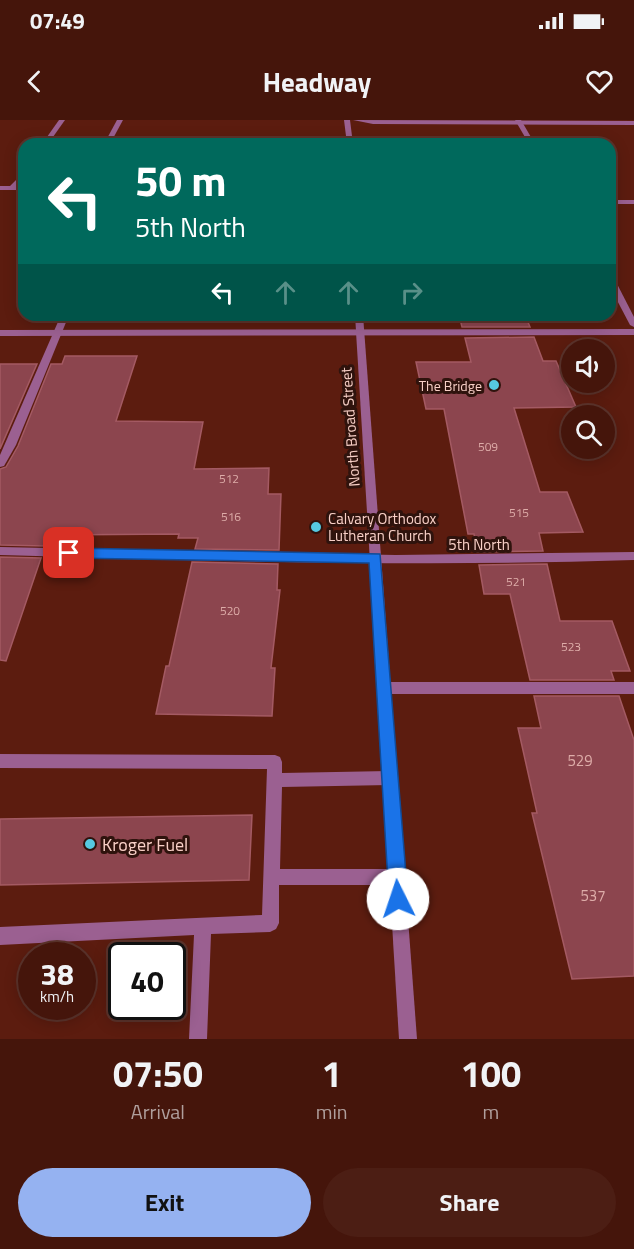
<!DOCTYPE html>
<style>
:root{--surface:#45150b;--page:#4c1e14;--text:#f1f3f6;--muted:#b09f9d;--line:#5d342c;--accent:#95b2f1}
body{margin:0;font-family:"Titillium Web",sans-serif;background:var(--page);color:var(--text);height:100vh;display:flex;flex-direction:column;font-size:22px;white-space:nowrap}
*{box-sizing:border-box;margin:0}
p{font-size:20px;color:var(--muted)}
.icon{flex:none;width:33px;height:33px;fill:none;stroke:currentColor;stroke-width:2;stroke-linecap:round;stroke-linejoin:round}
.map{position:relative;height:919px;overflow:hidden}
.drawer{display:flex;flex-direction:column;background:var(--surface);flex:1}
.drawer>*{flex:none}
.guide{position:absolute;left:18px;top:18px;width:598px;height:183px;border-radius:18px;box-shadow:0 3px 15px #0003,0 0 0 2px var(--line);background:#00695c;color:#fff;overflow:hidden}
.controls{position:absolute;left:561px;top:219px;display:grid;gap:12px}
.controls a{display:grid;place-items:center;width:54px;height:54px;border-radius:50%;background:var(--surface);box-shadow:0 3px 15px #0003,0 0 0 2px var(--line);font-size:30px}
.speed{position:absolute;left:18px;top:822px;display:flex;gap:12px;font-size:30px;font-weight:700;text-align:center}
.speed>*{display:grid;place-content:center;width:78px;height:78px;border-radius:50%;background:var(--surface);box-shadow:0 3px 15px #0003,0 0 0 2px var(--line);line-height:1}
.speed small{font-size:15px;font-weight:400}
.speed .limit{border:3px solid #111;border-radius:9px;background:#fff;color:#111}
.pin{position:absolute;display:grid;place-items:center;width:51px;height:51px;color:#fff;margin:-26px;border-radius:12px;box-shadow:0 3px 9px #0006}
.me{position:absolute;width:66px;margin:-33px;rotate:356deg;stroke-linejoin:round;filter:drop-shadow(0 0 4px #0008)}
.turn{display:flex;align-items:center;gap:21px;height:126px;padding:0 18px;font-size:27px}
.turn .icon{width:78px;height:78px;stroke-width:2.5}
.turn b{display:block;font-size:42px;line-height:51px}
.lanes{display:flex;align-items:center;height:57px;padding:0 18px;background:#0003;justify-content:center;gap:30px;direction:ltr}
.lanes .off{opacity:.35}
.eta{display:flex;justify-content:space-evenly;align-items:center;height:102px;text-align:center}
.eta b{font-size:36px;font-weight:700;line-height:42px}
.primary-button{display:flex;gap:12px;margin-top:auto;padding:12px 18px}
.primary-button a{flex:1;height:69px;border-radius:36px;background:var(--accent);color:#111;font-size:24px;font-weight:700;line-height:69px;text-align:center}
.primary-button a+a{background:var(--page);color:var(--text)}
.status{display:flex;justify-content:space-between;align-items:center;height:42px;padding:0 30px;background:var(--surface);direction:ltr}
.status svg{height:16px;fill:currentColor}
header{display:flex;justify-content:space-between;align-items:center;height:78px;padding:0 18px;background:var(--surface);font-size:27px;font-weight:700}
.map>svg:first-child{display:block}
.building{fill:#8c454e;stroke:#a45a63;stroke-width:1.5}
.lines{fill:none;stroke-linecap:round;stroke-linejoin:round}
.service{fill:#9b6091;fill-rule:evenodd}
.minor{fill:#9b6091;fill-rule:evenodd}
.tertiary{fill:#9b6091;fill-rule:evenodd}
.route{fill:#1a73e8;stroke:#114b97;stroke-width:1.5}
.poi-dot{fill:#56c9e1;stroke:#2f130d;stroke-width:2}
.labels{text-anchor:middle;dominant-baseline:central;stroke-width:6;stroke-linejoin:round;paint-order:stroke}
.number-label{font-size:12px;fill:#deada9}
.far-poi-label{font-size:14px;fill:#f9d0c7;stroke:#2f130d;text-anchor:end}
.street-label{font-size:15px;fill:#f9d0c7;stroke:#2f130d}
.poi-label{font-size:15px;fill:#f9d0c7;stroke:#2f130d;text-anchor:start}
.near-number-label{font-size:15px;fill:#deada9}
.near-poi-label{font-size:18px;fill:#f9d0c7;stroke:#2f130d;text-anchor:start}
</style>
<div class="status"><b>07:49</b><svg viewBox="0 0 49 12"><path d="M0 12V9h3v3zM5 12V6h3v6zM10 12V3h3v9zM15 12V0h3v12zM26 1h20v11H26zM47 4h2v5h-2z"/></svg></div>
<header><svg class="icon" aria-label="back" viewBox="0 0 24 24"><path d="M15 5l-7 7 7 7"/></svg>Headway<svg class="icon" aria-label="heart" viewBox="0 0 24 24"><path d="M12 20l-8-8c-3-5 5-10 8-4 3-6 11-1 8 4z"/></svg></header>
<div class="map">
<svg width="634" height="919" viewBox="0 0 634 919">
<rect width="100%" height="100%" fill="#5c1c0f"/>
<g class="building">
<polygon points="459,195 525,195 530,207 462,207"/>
<polygon points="534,217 543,241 556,241 576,287 514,288 540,372 567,372 583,412 539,413 543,431 477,432 474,414 468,414 444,289 426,289 416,242 471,242 465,218"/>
<polygon points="65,236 137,236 116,301 203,302 194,349 269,348 268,374 281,374 279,430 195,429 198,418 178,418 179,414 49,415 45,426 0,425 0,349 6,347 18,326 51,244 62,244"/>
<polygon points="0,244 37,244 0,329"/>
<polygon points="0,437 41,438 6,541 0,540"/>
<polygon points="192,442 278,444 277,470 280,470 271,548 275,548 272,596 156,594 166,546 169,546"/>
<polygon points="547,444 560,501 612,501 630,551 611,551 614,560 530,560 510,474 484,474 479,445"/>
<polygon points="534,576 619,576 634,620 634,856 572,859 532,693 537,693 518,608 541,608"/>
<polygon points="252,695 249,760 0,765 0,699"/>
</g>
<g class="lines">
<g class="service">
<polygon points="59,0 65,0 48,24 42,24"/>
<polygon points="117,0 123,0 110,24 104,24"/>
<polygon points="515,0 521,0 535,24 529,24"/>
<polygon points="24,52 24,58 17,66 24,66 24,70 0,70 0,66 10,66"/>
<rect x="610" y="80" width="24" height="4"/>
<polygon points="610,156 614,158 634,197 634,207 630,205 610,167"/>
<polygon points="61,195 69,195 16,325 4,346 0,347 0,335"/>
<path d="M0 427 396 435 634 432V440C423 447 211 441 0 435Z"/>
<polygon points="383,562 634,562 634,574 383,574 378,572 376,568 378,564"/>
<polygon points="0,634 275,635 280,637 282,642 282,653 389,651 394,653 396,658 394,663 389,665 282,667 280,749 397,749 403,751 405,757 403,763 397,765 279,765 279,803 276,809 270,812 211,814 207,919 189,919 194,815 0,825 0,807 262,795 267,649 0,648"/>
</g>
<g class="minor">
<polygon points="353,0 634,1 634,5 373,4"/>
<polygon points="634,209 634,215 0,216 0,210"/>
</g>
<g class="tertiary">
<polygon points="344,0 350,0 353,24 347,24"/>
<polygon points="355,195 363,195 417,919 399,919"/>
</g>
</g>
<polygon class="route" points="69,428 380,434 408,779 405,786 398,788 392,786 389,779 369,443 69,438 62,433"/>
<g class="poi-dot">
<circle cx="494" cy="265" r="6"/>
<circle cx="316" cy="407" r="6"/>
<circle cx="90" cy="724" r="6"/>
</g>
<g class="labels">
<g class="number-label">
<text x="488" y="326">509</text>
<text x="229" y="358">512</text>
<text x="519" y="392">515</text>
<text x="231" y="396">516</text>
<text x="516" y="461">521</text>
<text x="230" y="490">520</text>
<text x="571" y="526">523</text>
</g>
<g class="far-poi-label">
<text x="482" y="265">The Bridge</text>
</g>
<g class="street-label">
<text transform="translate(350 307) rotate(-94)">North Broad Street</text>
<text x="479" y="424">5th North</text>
</g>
<g class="poi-label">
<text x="328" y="398">Calvary Orthodox<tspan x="328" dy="17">Lutheran Church</tspan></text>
</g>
<g class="near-number-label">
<text x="580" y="640">529</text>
<text x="593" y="775">537</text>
</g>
<g class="near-poi-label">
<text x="102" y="724">Kroger Fuel</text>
</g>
</g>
</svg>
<div class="controls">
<a><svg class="icon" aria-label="sound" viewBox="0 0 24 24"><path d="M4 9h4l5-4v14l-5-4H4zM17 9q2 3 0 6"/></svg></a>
<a><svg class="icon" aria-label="search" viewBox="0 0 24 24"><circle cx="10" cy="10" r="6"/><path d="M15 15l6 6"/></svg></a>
</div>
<div class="speed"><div>38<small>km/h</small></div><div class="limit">40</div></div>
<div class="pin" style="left:69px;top:433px;background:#d93025"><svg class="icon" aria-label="arrive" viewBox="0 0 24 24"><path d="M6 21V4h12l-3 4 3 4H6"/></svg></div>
<svg class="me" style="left:398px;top:779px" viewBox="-20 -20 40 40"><circle r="19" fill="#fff"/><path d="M0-13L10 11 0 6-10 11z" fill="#1a73e8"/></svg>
<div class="guide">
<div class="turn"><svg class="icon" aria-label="left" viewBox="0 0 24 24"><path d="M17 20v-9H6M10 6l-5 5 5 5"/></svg><div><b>50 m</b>5th North</div></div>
<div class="lanes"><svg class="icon" aria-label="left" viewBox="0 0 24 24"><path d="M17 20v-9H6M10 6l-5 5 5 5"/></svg><svg class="icon off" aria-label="ahead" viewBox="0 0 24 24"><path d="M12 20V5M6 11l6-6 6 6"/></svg><svg class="icon off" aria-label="ahead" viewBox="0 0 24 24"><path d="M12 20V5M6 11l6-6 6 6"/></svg><svg class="icon off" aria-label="right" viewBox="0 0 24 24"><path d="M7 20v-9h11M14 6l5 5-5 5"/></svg></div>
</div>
</div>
<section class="drawer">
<div class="eta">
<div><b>07:50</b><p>Arrival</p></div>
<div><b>1</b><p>min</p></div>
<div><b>100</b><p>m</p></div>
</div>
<div class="primary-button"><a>Exit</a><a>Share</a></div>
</section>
